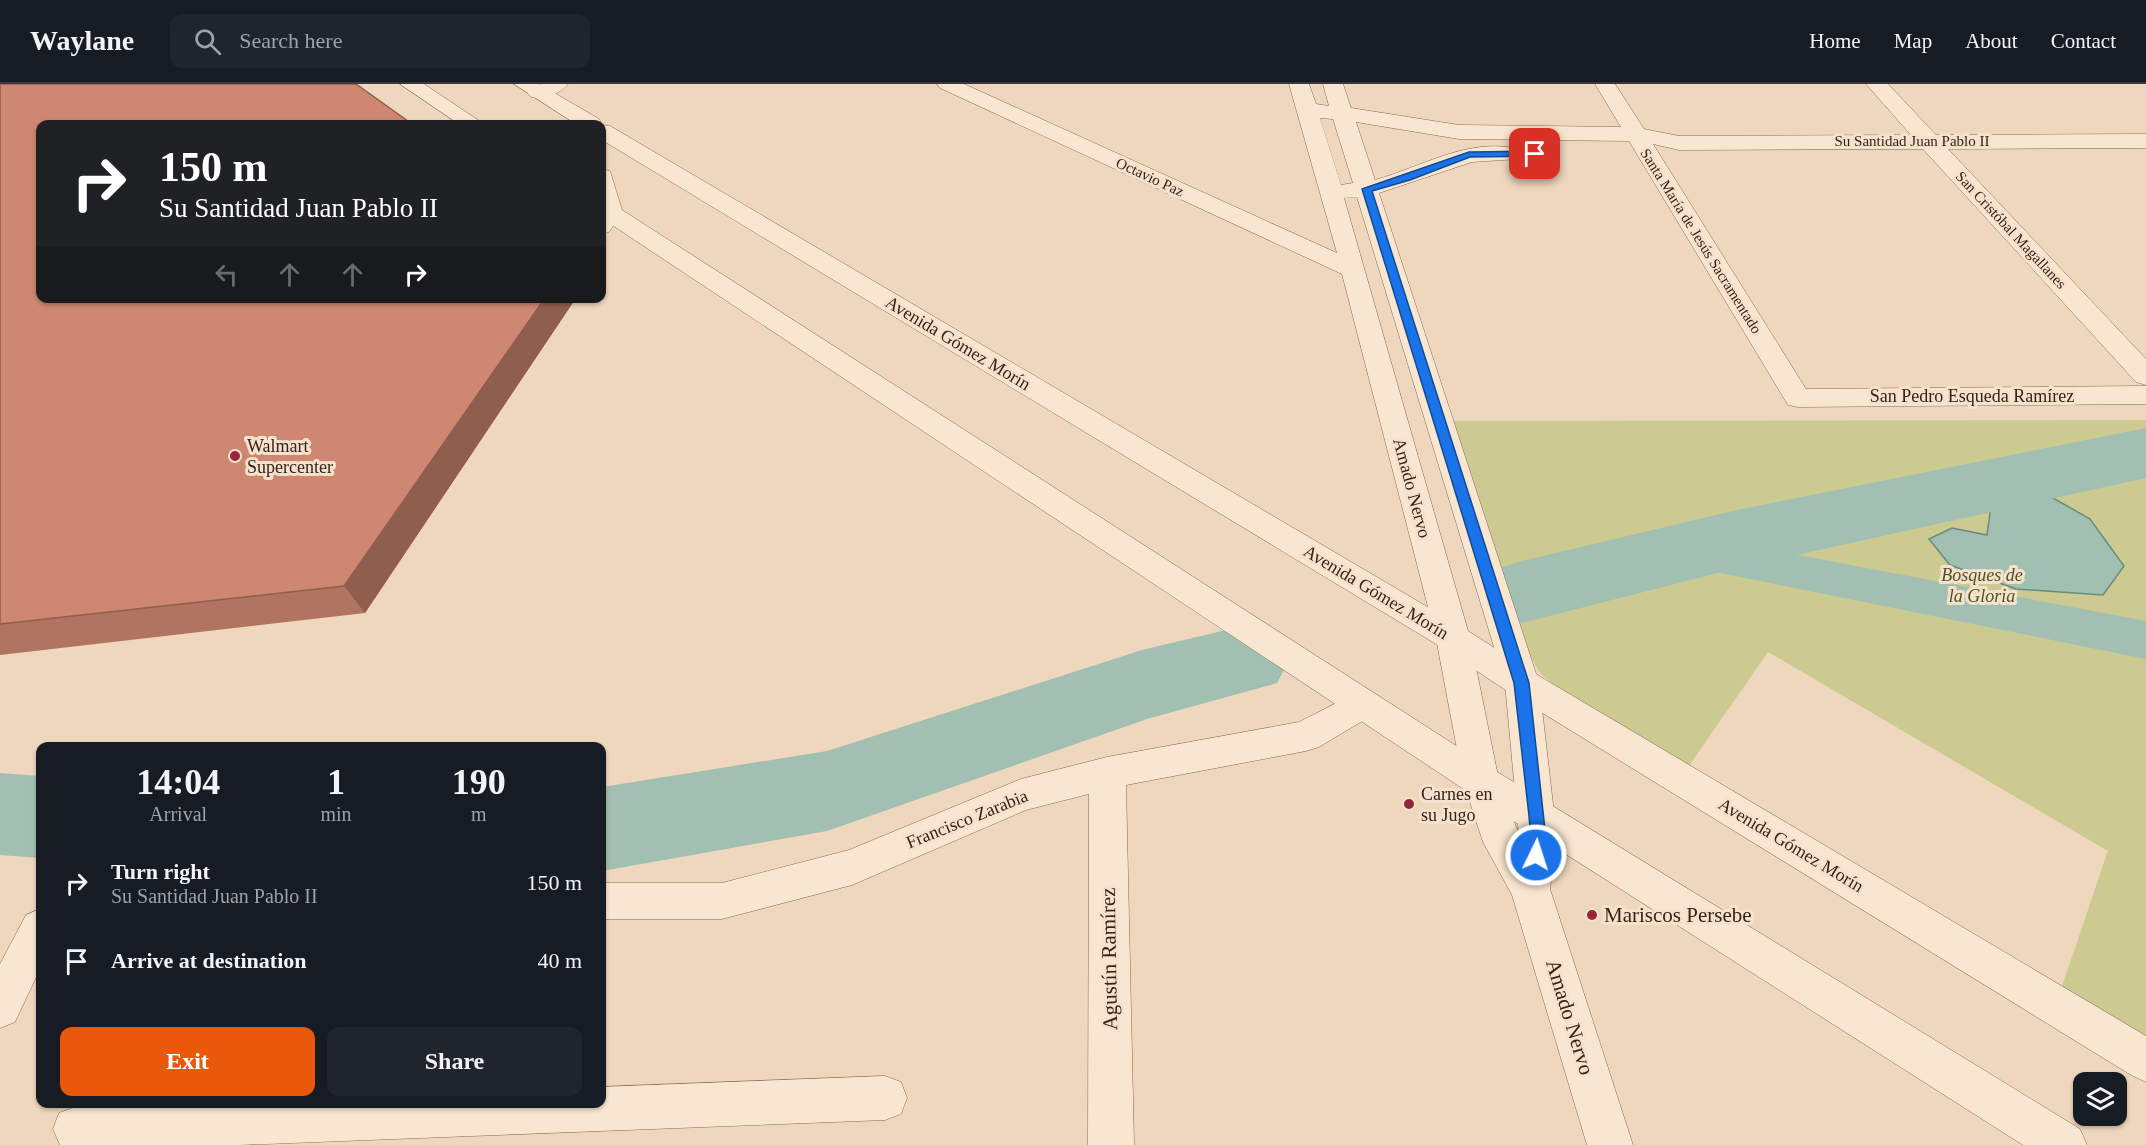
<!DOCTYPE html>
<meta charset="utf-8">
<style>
:root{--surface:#171b24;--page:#20242c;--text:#f1f3f6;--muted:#9ea1a6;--line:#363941;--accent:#ea580c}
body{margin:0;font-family:Georgia,serif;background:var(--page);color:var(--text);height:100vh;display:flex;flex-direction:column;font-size:22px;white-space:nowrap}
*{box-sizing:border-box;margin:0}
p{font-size:20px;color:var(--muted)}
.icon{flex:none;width:33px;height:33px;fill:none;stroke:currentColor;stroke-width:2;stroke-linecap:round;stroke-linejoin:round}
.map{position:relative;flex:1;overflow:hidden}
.details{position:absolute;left:36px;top:658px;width:570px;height:366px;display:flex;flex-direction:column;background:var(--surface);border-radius:12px;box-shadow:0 2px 4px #0004}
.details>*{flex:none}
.top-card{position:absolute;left:36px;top:36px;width:570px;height:183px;border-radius:12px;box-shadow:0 2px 4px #0004;background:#202124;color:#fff;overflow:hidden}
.tools{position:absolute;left:2073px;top:988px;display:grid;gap:12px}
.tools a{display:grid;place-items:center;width:54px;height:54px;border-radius:12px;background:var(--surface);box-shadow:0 2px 4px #0004;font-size:30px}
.pin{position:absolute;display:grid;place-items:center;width:51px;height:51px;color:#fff;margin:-26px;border-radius:12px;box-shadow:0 3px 9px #0006}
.me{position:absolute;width:66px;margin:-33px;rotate:4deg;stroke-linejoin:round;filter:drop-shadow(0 0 4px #0008)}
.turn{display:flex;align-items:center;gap:21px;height:126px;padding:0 24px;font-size:27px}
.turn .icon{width:78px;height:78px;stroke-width:2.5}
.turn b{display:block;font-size:42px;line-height:51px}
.lanes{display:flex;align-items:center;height:57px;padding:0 24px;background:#0003;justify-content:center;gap:30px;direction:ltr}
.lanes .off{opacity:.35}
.eta{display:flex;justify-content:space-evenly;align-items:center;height:102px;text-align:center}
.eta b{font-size:36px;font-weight:600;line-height:42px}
.button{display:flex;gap:12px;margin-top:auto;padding:12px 24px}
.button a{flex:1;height:69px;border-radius:12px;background:var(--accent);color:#fff;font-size:24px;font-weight:600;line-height:69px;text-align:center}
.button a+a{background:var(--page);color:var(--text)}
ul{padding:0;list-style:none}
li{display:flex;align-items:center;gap:18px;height:78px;padding:0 24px}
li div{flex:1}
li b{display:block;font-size:22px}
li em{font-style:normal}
header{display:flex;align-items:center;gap:36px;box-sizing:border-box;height:84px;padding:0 30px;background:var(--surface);border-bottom:2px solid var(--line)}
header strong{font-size:28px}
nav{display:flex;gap:33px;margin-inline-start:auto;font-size:21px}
.search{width:420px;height:54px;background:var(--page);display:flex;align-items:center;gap:15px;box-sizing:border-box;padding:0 21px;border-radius:12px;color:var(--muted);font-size:22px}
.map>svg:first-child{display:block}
.green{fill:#ccc991}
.water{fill:#a1c0b1;stroke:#688d7d;stroke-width:1.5}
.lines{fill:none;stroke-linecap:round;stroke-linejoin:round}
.canal{fill:#a1c0b1;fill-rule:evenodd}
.river{fill:#a1c0b1;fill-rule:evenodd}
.service-casing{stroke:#866756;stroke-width:1}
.minor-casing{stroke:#866756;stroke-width:1}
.tertiary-casing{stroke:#866756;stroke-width:1}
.service{fill:#f9e6d0;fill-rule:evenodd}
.minor{fill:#f9e6d0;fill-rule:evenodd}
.tertiary{fill:#f9e6d0;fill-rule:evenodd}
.wall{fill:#b17461}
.shaded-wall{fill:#905e4f}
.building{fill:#ce8771;stroke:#905e4f;stroke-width:1.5}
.route{fill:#1a73e8;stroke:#114b97;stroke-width:1.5}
.poi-dot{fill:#97243a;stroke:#f6e2cc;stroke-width:2}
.labels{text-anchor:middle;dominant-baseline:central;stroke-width:6;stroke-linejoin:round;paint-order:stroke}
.far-street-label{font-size:15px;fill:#35231b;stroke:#f6e2cc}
.street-label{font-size:18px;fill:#35231b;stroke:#f6e2cc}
.poi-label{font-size:18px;fill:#35231b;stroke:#f6e2cc;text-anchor:start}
.park-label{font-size:18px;font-style:italic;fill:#4f5221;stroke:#f6e2cc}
.near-poi-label{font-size:21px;fill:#35231b;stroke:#f6e2cc;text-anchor:start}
.near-street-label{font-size:21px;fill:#35231b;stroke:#f6e2cc}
</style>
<header>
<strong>Waylane</strong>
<div class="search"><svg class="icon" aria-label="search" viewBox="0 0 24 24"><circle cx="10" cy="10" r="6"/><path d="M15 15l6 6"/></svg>Search here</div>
<nav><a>Home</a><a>Map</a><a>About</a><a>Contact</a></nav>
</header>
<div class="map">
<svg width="2146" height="1061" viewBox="0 0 2146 1061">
<rect width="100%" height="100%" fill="#eed7bd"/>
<polygon class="green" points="2146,336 2146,958 2060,908 2108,767 1768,568 1684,689 1573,618 1540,589 1522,558 1453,337"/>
<polygon class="water" points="1992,414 2053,414 2090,435 2124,482 2103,511 2016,505 1950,481 1929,455 1952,444 1987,451"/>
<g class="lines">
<polygon class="canal" points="1687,450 2146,537 2146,575 1671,479 1664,467 1671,455"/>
<g class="river">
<polygon points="2146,344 2146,394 1737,484 1522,539 1493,530 1481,508 1493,486 1522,477 1737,426"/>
<polygon points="1247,541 1277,551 1290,575 1277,599 1147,635 827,747 602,787 602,703 827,667 1142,566"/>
<polygon points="0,689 40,692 40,774 0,771"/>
</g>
<g class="service-casing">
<polygon id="service" points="611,124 621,130 609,148 602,150 602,130"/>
</g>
<g class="minor-casing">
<g id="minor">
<path d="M541 0H568C561 10 542 16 531 13L527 9Z"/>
<path d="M937 0H964L1337 169 1289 0H1309L1316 20 1329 22 1323 0H1343L1351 24 1459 41 1621 43 1595 0H1615L1644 45 1679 52 1911 51 1866 0H1888L1936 51 2146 50V64L1948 65 2146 275V301L2136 298 1923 65 1679 66 1653 60 1806 305 2146 302V320L1798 323 1788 321 1629 57 1459 55 1356 38 1375 96C1421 83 1469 53 1518 65L1521 70 1518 75 1472 78 1379 109 1539 599 1557 755 1550 805 1633 1061H1587L1512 811 1483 758 1463 697 1436 554 1342 190 940 4ZM1320 34 1333 35 1353 99 1341 101ZM1357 113 1505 599 1519 751 1499 697 1470 554 1344 114Z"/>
<polygon points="1362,606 1374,610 1380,620 1374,630 1319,663 1306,667 1126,701 1134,1061 1088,1061 1089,710 1026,726 852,801 722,835 602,835 602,799 722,799 849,766 1021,695 1107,673 1299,638"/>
<polygon points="40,825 40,885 15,938 0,944 0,880 26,831"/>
<polygon points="885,992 901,998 907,1014 901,1030 885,1036 239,1061 60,1061 53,1045 59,1029 75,1023 145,1020 602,1020 602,1003"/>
</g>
</g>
<g class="tertiary-casing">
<g id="tertiary">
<polygon points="400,0 424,0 484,40 459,40"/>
<polygon points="514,0 539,0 599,35 602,41 610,42 1465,545 1534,589 2146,952 2146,998 2131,991 1510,609 1441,563 602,56 602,40 576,40"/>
<polygon points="602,85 610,87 622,126 1494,686 2080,1045 2087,1061 2023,1061 1468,708 603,135"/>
</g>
</g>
<use href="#service" class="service"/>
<use href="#minor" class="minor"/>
<use href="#tertiary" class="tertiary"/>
</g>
<polygon class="wall" points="0,0 576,214 365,529 0,571"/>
<polygon class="shaded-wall" points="545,214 576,214 365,529 344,502"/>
<polygon class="building" points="0,0 356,0 412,40 40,40 40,214 545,214 344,502 0,540"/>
<polygon class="route" points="1535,67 1539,68 1539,72 1470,73 1410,96 1372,107 1529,599 1546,755 1541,777 1536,779 1530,777 1528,771 1531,755 1529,732 1514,599 1362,105 1469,68"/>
<g class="poi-dot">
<circle cx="235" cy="372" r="6"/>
<circle cx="1409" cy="720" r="6"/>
<circle cx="1592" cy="831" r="6"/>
</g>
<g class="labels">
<g class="far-street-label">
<text x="1912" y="57">Su Santidad Juan Pablo II</text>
<text transform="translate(1150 93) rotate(25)">Octavio Paz</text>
<text transform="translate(2011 146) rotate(47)">San Cristóbal Magallanes</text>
<text transform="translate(1701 157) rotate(58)">Santa María de Jesús Sacramentado</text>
</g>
<g class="street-label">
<text transform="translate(958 259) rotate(31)">Avenida Gómez Morín</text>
<text x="1972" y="312">San Pedro Esqueda Ramírez</text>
<text transform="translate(1412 404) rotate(75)">Amado Nervo</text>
<text transform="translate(1376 508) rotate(31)">Avenida Gómez Morín</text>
<text transform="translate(967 735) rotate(-22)">Francisco Zarabia</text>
<text transform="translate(1791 761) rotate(31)">Avenida Gómez Morín</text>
</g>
<g class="poi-label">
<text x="247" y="362">Walmart<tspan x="247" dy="21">Supercenter</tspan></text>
<text x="1421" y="710">Carnes en<tspan x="1421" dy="21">su Jugo</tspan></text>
</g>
<g class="park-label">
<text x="1982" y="491">Bosques de<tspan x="1982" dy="21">la Gloria</tspan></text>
</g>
<g class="near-poi-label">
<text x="1604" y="831">Mariscos Persebe</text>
</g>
<g class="near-street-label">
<text transform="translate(1109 875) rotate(-91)">Agustín Ramírez</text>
<text transform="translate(1570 933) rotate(73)">Amado Nervo</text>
</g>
</g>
</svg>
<div class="tools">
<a><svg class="icon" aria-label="layers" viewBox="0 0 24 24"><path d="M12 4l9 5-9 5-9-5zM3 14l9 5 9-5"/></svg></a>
</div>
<div class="pin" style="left:1535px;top:70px;background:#d93025"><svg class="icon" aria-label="arrive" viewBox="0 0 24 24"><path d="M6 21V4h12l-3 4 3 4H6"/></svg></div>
<svg class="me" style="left:1536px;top:771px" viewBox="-20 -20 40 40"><circle r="17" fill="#1a73e8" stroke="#fff" stroke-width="3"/><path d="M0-11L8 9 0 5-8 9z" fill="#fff"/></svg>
<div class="top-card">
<div class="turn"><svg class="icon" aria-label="right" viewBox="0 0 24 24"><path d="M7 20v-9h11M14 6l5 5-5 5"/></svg><div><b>150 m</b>Su Santidad Juan Pablo II</div></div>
<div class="lanes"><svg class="icon off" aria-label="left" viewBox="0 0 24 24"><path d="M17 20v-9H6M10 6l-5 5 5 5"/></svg><svg class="icon off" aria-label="ahead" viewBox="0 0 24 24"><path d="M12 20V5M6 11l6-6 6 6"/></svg><svg class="icon off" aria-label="ahead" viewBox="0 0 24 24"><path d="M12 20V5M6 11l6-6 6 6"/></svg><svg class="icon" aria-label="right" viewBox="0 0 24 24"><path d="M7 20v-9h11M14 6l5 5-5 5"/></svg></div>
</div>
<section class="details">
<div class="eta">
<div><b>14:04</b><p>Arrival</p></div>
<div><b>1</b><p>min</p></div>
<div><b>190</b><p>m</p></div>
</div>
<ul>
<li><svg class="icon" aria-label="right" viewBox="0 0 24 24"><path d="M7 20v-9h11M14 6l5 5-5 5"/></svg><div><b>Turn right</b><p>Su Santidad Juan Pablo II</p></div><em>150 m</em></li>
<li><svg class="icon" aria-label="arrive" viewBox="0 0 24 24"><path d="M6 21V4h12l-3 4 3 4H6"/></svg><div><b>Arrive at destination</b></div><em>40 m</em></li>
</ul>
<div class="button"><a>Exit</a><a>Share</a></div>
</section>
</div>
